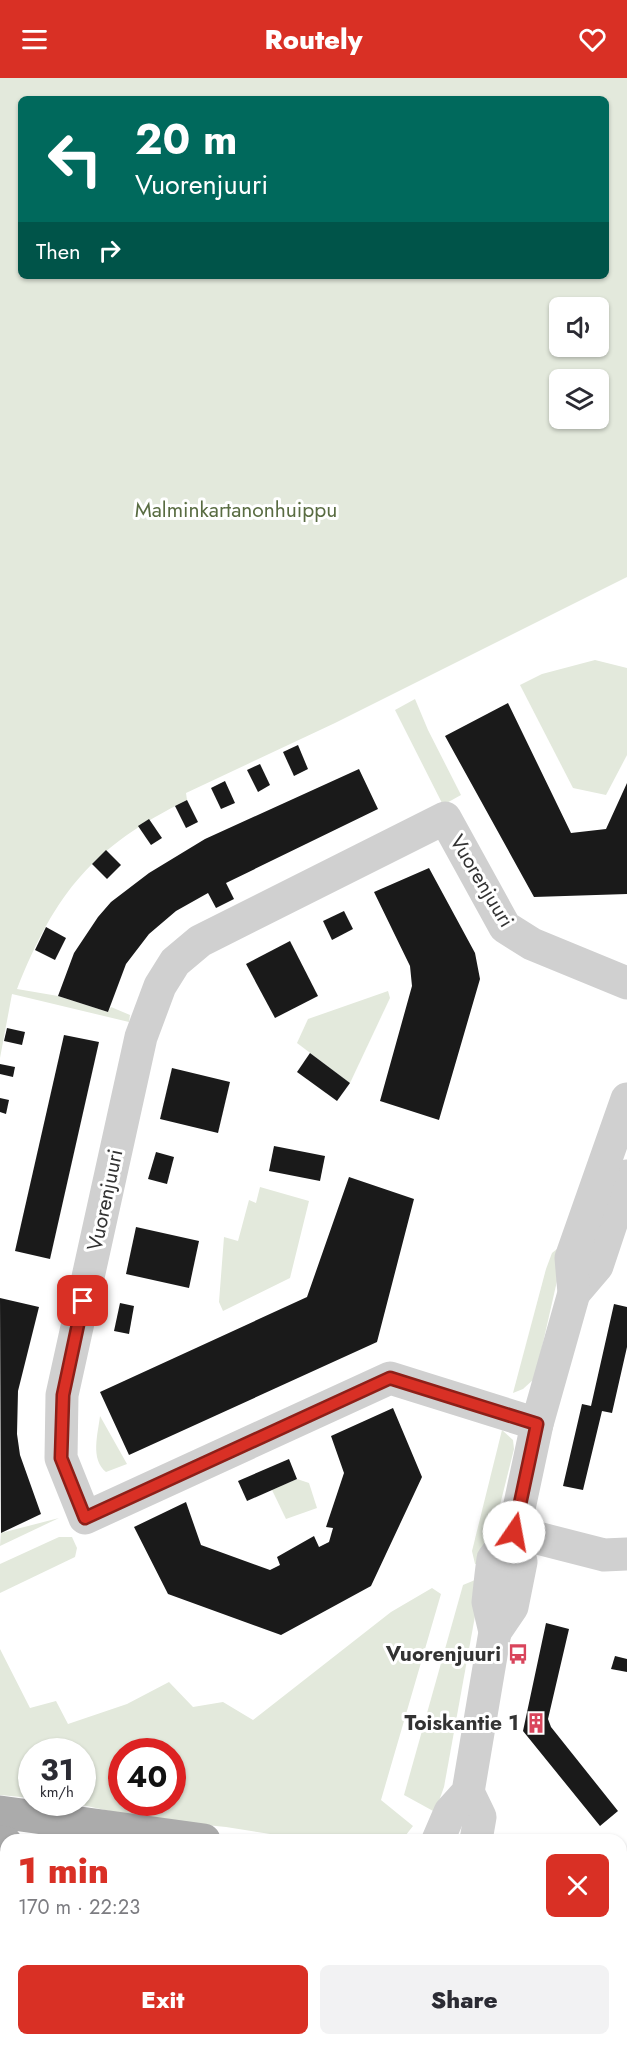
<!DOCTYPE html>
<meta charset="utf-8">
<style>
:root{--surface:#fff;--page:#f2f2f3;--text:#2b2b33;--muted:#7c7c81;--accent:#d93025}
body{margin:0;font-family:Jost,sans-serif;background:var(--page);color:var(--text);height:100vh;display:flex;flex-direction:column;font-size:22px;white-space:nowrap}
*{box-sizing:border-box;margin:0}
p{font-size:20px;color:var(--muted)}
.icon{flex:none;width:33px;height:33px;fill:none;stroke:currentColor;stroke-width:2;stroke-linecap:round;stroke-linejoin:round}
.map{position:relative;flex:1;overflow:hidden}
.panel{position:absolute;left:0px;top:1756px;width:627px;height:212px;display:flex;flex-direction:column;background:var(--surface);border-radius:18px 18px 0 0;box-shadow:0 2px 4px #0004}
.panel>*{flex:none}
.guide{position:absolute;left:18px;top:18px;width:591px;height:183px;border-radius:9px;box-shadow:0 2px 4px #0004;background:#00695c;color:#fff;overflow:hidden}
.buttons{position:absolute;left:549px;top:219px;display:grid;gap:12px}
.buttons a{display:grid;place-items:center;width:60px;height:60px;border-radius:9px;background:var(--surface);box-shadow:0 2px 4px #0004;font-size:30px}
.speed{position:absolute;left:18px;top:1660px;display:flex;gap:12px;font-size:30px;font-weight:700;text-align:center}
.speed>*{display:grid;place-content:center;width:78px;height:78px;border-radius:50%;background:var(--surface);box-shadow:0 2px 4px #0004;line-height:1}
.speed small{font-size:15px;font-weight:400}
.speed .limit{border:9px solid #d22;background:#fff;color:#111}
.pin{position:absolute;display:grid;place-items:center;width:51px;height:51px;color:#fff;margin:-26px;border-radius:12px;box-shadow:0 3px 9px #0006}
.me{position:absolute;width:66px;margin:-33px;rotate:12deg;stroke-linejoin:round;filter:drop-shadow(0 0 4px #0008)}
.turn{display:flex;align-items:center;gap:21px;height:126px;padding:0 18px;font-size:27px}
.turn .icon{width:78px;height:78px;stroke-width:2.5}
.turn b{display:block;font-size:42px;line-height:51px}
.then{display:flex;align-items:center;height:57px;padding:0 18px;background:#0003;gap:12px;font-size:22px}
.round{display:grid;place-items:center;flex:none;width:63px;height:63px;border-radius:9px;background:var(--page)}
.summary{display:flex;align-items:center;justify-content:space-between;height:102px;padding:0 18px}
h1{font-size:36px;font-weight:800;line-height:45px;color:var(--accent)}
.button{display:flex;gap:12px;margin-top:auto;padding:12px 18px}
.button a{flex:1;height:69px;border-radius:9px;background:var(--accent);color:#fff;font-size:24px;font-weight:800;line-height:69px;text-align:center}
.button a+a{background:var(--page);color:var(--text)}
header{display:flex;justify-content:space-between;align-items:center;height:78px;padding:0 18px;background:var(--accent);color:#fff;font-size:27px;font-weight:800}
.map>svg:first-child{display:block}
.green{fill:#e3e9dc;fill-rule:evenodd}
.building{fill:#1a1a1a}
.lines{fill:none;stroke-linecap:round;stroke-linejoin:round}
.minor{stroke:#d0d0d0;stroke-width:33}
.major{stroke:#ababab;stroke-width:33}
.route-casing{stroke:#8d1f18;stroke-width:15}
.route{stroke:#d93025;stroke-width:10}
.labels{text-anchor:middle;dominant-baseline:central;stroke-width:6;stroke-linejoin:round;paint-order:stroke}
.park-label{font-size:21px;fill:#596c42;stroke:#fff}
.street-label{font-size:21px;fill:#333;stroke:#fff}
.poi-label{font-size:21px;font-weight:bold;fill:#333;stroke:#fff;text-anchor:end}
</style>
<header><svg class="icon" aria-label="menu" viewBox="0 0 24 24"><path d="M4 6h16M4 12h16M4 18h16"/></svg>Routely<svg class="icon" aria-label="heart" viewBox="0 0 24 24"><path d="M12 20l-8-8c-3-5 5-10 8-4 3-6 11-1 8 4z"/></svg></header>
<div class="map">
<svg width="627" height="1967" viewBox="0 0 627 1967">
<rect width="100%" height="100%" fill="#fff"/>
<g class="green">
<path d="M0 0H627V499L335 645 186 715 187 722C93 769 56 813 17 911L58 918 108 934 111 929 130 937 129 944 12 916 0 980ZM21 21H606V198H21ZM560 230H598V268H560ZM560 302H598V340H560Z"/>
<polygon points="595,582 627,590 627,677 606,717 573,710 520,607 542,596"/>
<polygon points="415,621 428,652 461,717 443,727 395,632"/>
<polygon points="388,913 390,920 350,1005 297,965 308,941"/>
<polygon points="260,1109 309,1123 290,1200 223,1233 219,1224 224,1159 238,1163 249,1122 256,1125"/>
<polygon points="557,1171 564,1172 535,1300 523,1311 513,1315 546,1191 552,1175"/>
<path d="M100 1338 127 1386 106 1394C90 1381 98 1356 100 1338Z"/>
<polygon points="502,1352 513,1362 514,1371 485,1487 475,1486 472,1473"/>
<polygon points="297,1401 309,1405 317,1430 286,1441 272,1412"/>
<polygon points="59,1440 0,1468 1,1455"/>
<polygon points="59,1459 72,1459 77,1470 75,1479 0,1515 0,1486"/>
<polygon points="475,1502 481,1505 444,1709 435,1734 404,1717 463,1507"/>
<path d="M432 1510 441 1516 381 1722 413 1748 402 1762H309L226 1749 146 1741 73 1725H82V1674H32L31 1720 0 1717V1571L30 1630 56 1623 68 1646 127 1626 169 1604 193 1629 223 1624 253 1642 391 1534ZM122 1674H172V1725H122Z"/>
<polygon points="0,1848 6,1848 6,1962 621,1962 621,1952 627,1955 627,1967 0,1967"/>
</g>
<g class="building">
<polygon points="508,625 571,755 606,751 627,705 627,816 534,819 445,658"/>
<polygon points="298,667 308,691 294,698 283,674"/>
<polygon points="260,686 270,707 258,714 247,692"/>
<polygon points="359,691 378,731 226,805 234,821 216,830 208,815 176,833 149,856 126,886 108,934 58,918 74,875 98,839 111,824 149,795 205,761"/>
<polygon points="225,703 235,725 221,731 211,710"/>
<polygon points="187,722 198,744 186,750 175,728"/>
<polygon points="149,741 162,760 151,767 138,748"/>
<polygon points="106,772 121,787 107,801 92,786"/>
<polygon points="429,790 475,875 480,901 439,1042 380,1023 412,908 410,888 374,814"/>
<polygon points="344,833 353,851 332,862 323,843"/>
<polygon points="46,849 66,860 55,882 35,872"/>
<polygon points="290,863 318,918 275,940 246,886"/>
<polygon points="7,950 25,954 22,967 4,963"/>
<polygon points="64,957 99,964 50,1181 15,1173"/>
<polygon points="310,975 350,1005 337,1023 297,994"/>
<polygon points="0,986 15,989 13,999 0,996"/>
<polygon points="172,990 230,1004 218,1055 160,1041"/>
<polygon points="0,1020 9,1022 6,1036 0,1034"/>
<polygon points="274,1068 325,1078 320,1103 269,1093"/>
<polygon points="156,1074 174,1079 167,1106 148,1101"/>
<polygon points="349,1099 414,1121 377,1264 129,1377 100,1314 307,1219"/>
<polygon points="136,1149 199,1163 189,1210 126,1196"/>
<polygon points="0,1220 39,1229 18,1313 17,1356 20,1377 41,1436 1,1455"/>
<polygon points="120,1225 134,1228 129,1256 114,1253"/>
<polygon points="614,1226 627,1229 627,1269 612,1335 602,1333 583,1412 563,1408 582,1326 591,1328"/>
<polygon points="393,1330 422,1399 371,1508 281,1557 168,1516 134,1449 186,1424 201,1467 270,1492 280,1487 277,1479 314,1458 319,1469 329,1464 333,1450 326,1449 344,1395 331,1358"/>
<polygon points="289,1381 297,1401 247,1423 238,1403"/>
<polygon points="546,1545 569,1551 548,1641 551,1649 618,1733 600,1748 523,1653"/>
<polygon points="615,1578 627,1581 627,1594 611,1591"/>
</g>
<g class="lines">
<g class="minor">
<polyline points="574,1215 597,1188 627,1098"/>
<polyline points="537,1346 390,1300 85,1440 61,1380 62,1317 141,959 160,908 175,884 200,863 445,740 505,849 532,866 627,905"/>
<polyline points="514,1454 604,1477 627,1476"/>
<polyline points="495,1554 512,1529 521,1484 514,1454 537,1346 574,1215 571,1180 627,1021"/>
<polyline points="468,1714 480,1739 476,1762"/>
<polyline points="438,1762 450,1734 468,1714 495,1554 488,1524 491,1497 493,1481 514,1454"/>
</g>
<g class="major">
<polyline points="0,1734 204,1762"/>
<polyline points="0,1764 6,1765"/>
<polyline points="621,1874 627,1877"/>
</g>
</g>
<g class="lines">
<g class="route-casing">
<polyline id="route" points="83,1223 63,1317 61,1380 85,1440 390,1300 537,1346 514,1454"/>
</g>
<use href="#route" class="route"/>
</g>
<defs>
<g id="bus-bare" transform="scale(1.62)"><path d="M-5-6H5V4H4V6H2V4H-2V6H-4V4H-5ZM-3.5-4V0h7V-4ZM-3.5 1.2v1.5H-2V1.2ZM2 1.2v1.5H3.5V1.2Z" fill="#d9455c" stroke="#fff" stroke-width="2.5" paint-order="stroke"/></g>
<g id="building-bare" transform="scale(1.62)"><path d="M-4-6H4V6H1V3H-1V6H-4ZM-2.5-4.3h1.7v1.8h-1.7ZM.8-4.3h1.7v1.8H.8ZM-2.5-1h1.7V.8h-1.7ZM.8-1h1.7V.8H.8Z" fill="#d9455c" stroke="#fff" stroke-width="2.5" paint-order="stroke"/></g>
</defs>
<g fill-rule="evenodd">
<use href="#bus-bare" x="518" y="1576"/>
<use href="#building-bare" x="536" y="1645"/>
</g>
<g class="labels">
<g class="park-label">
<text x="236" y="432">Malminkartanonhuippu</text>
</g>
<g class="street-label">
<text transform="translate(482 803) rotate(59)">Vuorenjuuri</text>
<text transform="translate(105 1122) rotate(-78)">Vuorenjuuri</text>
</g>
<g class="poi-label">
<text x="501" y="1576">Vuorenjuuri</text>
<text x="519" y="1645">Toiskantie 1</text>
</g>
</g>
</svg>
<div class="buttons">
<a><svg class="icon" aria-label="sound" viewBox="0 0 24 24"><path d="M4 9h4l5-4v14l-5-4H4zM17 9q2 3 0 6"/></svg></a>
<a><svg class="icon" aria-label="layers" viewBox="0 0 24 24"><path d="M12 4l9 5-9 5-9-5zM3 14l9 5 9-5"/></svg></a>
</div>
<div class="speed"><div>31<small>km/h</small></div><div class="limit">40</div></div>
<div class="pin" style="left:83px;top:1223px;background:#d93025"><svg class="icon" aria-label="arrive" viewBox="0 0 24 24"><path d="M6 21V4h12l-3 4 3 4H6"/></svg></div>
<svg class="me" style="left:514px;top:1454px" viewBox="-20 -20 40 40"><circle r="19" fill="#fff"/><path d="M0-13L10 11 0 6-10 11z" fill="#d93025"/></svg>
<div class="guide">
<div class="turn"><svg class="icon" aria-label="left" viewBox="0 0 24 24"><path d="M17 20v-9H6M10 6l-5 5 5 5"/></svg><div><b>20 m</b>Vuorenjuuri</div></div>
<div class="then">Then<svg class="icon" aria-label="right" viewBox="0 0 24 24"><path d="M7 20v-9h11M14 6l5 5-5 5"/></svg></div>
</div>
<section class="panel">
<div class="summary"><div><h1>1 min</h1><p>170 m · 22:23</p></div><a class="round" style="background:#d93025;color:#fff"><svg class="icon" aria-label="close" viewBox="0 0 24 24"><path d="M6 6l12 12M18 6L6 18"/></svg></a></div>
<div class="button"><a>Exit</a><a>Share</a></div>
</section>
</div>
